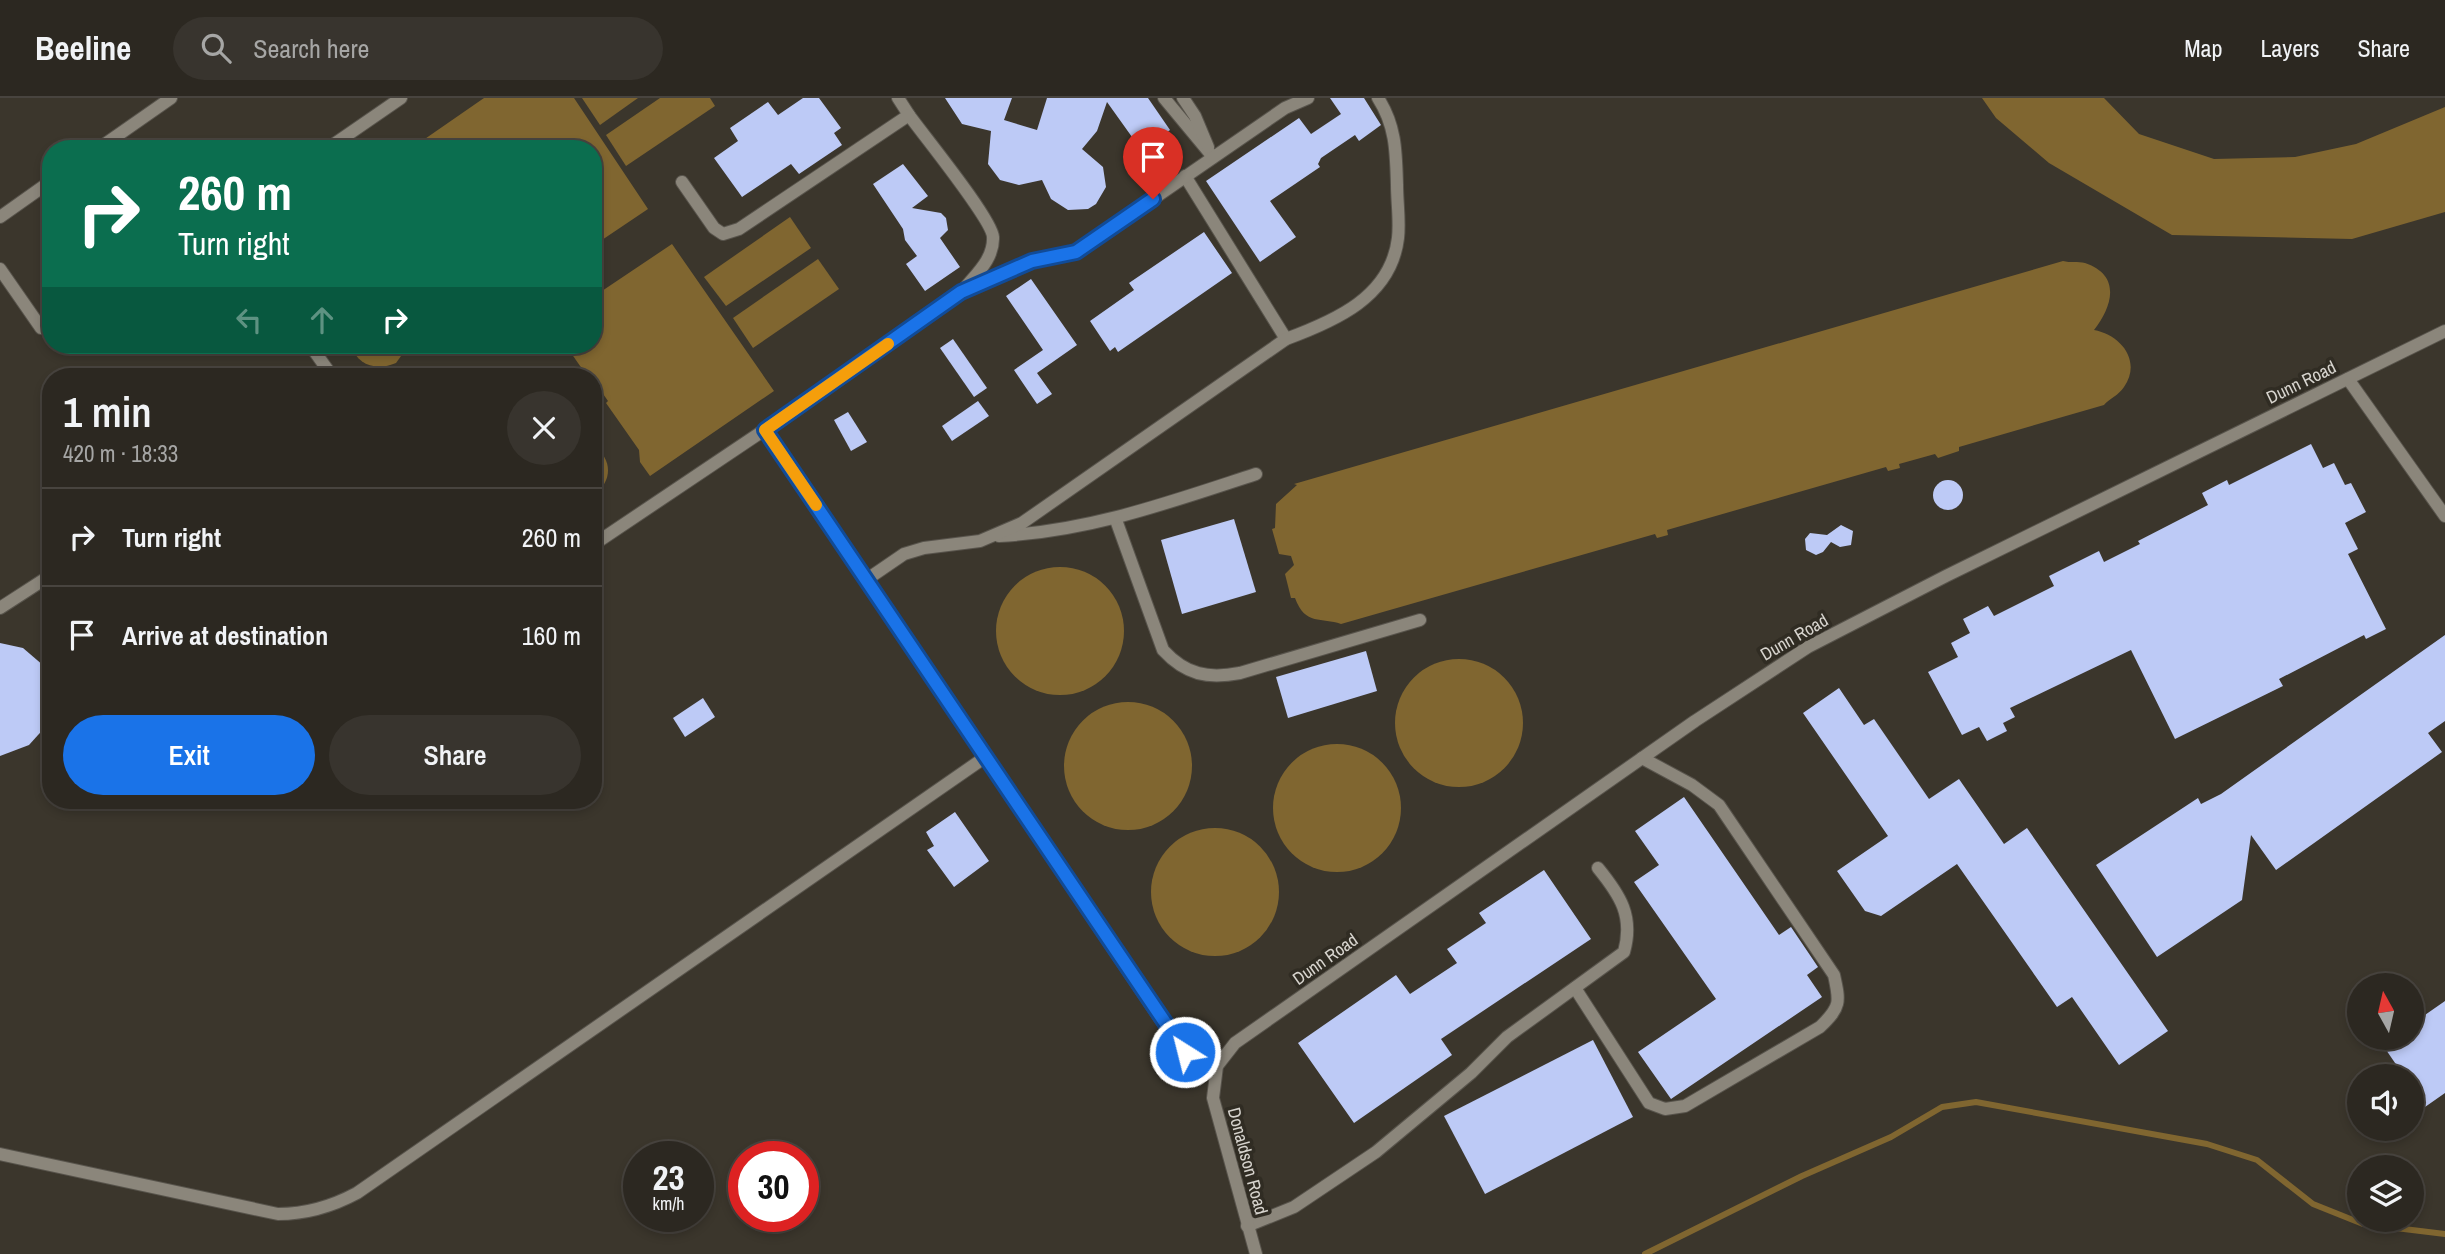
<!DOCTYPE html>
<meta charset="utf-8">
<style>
:root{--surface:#2c2821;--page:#38342e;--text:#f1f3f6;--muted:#a6a6a5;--line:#48443f;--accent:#1a73e8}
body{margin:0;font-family:"Archivo Narrow",sans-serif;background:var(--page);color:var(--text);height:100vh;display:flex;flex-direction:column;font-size:26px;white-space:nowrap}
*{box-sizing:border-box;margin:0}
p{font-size:23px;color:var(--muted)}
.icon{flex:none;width:38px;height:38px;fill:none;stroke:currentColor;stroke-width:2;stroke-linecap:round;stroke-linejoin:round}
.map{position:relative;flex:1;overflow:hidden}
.drawer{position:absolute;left:42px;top:270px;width:560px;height:441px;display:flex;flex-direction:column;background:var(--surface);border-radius:28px;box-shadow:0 4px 10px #0003,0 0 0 2px var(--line)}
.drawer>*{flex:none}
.banner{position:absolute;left:42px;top:42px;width:560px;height:214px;border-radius:28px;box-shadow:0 4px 10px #0003,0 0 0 2px var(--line);background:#0b6e4f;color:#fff;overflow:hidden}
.needle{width:46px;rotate:352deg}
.fabs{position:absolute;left:2347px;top:875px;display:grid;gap:14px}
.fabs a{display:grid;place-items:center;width:77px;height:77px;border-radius:50%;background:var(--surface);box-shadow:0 4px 10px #0003,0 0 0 2px var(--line);font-size:35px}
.speed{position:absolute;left:623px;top:1043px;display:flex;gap:14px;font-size:35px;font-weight:700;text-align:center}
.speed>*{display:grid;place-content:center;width:91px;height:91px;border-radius:50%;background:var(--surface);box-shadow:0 4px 10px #0003,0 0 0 2px var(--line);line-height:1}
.speed small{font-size:18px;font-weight:400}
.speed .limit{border:10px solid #d22;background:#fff;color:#111}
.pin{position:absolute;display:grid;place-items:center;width:60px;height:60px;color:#fff;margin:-72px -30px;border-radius:50% 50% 50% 0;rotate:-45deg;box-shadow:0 0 7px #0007}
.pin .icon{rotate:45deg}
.me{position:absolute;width:77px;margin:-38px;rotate:324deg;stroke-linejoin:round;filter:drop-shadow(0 0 5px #0008)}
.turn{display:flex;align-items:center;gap:24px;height:147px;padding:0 21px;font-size:32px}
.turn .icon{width:91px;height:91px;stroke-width:2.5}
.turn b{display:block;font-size:49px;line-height:60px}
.lanes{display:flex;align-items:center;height:66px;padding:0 21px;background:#0003;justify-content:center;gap:35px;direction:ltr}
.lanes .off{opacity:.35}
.round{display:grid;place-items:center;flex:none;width:74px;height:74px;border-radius:37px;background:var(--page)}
.head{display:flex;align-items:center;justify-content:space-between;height:119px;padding:0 21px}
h1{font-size:42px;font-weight:600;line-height:52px}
.button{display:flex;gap:14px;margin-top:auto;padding:14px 21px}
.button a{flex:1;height:80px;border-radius:42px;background:var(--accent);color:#fff;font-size:28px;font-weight:600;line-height:80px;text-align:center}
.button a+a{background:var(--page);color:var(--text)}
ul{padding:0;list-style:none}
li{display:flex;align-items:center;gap:21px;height:98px;padding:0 21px;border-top:2px solid var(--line)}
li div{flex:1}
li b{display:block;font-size:26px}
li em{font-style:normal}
header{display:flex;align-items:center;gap:42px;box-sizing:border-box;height:98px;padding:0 35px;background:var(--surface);border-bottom:2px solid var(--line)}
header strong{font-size:33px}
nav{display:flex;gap:38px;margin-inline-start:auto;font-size:24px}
.search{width:490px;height:63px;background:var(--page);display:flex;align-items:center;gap:18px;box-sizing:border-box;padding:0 24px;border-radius:38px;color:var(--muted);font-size:26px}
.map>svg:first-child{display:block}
.water{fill:#806630}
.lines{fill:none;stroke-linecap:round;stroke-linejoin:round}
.stream{stroke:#806630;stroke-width:6}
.building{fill:#bdcaf6}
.minor-casing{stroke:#58544c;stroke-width:14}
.minor{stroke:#8b867b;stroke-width:12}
.route-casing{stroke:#114b97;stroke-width:18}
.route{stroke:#1a73e8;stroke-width:12}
.slow{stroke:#f59e0b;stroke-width:12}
.labels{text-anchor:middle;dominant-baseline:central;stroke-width:7;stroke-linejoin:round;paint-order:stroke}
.street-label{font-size:18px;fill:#d7d4ce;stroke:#302c23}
</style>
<header>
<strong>Beeline</strong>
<div class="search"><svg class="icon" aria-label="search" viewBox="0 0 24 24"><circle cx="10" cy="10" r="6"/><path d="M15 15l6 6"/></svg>Search here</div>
<nav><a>Map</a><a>Layers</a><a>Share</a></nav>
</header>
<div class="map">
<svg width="2445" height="1156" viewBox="0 0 2445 1156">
<rect width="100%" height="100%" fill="#3b362c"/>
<g class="water">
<polygon points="484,0 574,0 648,111 593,148 593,51 422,51 419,45"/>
<polygon points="582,0 638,0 600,27"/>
<polygon points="660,0 710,0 715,8 626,68 606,37"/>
<polygon points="1982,0 2104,0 2139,36 2214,61 2295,59 2356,46 2445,9 2445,114 2352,141 2172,137 2049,65 1996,20"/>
<polygon points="790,119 811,150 726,208 704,179"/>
<polygon points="672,146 774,293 650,378 640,364 639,352 606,305 608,303 601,293 598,294 593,287 593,278 587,278 569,252 558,247 593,247 593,199"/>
<polygon points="818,161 839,191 753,250 733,220"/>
<path d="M2063 163C2070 165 2078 163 2085 165 2123 178 2111 210 2094 232 2121 237 2142 263 2124 289 2119 297 2109 301 2104 307L1959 349V353L1938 360 1935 356 1899 366 1900 370 1888 373 1886 369 1667 432 1668 437 1657 440 1655 436 1341 526C1322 519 1305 528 1295 500H1291L1285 476 1294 467 1291 458 1279 456 1272 431 1275 430 1276 406 1297 387 1294 386Z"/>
<path d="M351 247H409L396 265C377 273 357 268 351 247Z"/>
<polygon points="527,271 536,271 548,278 510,278"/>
<path d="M593 347C613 361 613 384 593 397Z"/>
<circle cx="1060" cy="533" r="64"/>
<circle cx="1459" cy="625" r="64"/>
<circle cx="1128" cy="668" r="64"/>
<circle cx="1337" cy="710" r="64"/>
<circle cx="1215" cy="794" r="64"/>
</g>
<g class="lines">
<polyline class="stream" points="1645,1156 1802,1078 1891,1039 1942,1009 1976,1004 2207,1046 2257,1062 2313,1106 2363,1126 2445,1136"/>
</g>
<g class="building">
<polygon points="803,0 819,0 841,30 834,35 842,47 799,76 791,66 742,99 714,60 738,43 730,30 768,4 778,17"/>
<polygon points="945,0 1012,0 1004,22 1037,32 1047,0 1148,0 1170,32 1142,53 1107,4 1097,33 1082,51 1103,69 1106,89 1096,106 1088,111 1068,112 1051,101 1042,82 1019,87 1000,82 988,66 991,33 962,26"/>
<polygon points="1330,0 1364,0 1381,27 1359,43 1355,37 1321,60 1318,66 1320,69 1270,103 1296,139 1260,164 1206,83 1299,20 1311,36 1341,16"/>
<polygon points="903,66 928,98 912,110 941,115 946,120 948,132 940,140 960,169 925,193 906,166 917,158 905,142 903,131 873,86"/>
<polygon points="1204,134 1232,175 1118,254 1115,249 1110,253 1090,223 1134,192 1129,185"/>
<polygon points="1031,181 1077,247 1037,275 1052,296 1037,306 1014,272 1043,252 1006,198"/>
<polygon points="953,241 987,290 974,299 940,250"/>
<polygon points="978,303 989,318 952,343 942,328"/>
<polygon points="848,314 867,344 851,353 834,322"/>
<polygon points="2311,346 2323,370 2334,365 2345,387 2351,385 2366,414 2345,425 2358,451 2348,456 2386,531 2366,541 2364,537 2279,581 2283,588 2175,641 2131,552 2010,610 2015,619 2003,625 2007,633 1987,643 1979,629 1962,637 1928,574 1958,559 1951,545 1970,535 1963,521 1988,508 1994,518 2054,488 2049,478 2099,453 2104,464 2140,446 2138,443 2208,407 2202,395 2227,382 2229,387"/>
<circle cx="1948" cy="397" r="15"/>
<polygon points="1234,421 1256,494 1182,516 1161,442"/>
<polygon points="1841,427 1853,433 1851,447 1840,449 1831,444 1823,454 1816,457 1806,452 1805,441 1810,435 1827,437"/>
<polygon points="2445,537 2445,623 2428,635 2442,654 2276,772 2251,737 2242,802 2157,859 2096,767 2198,700 2201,706 2221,696"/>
<polygon points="0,545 23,550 51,574 48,626 29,647 0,658"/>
<polygon points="1366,553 1377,593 1288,620 1276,579"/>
<polygon points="1839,590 1864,627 1874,621 1929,701 1959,681 2004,746 2027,730 2168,933 2119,967 2072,899 2057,909 1957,766 1881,818 1865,813 1837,773 1888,738 1803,615"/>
<polygon points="703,600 715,619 685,639 673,620"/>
<polygon points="1684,699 1779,837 1791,829 1818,869 1807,877 1822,899 1671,1001 1638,954 1716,901 1634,784 1659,767 1635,733"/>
<polygon points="955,714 989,763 954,789 927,752 934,748 926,734"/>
<polygon points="1544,772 1591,841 1441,941 1452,957 1354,1025 1298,945 1396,877 1410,896 1457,865 1447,851 1486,825 1479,815"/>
<polygon points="2445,903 2445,995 2425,1009 2412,990 2412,978 2404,978 2382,946 2392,940 2412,940 2412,926"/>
<polygon points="1593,942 1633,1019 1485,1096 1444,1018"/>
</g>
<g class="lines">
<g class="minor-casing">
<g id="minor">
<polyline points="898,0 909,17"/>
<polyline points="1164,0 1213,59"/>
<polyline points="1183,0 1195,18 1208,49"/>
<polyline points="98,51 171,0"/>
<polyline points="327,51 401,0"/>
<polyline points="1185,78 1286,241"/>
<path d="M682 84 714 130 723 136 739 131 909 17C924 38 992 121 993 139 994 161 976 176 964 191"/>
<polyline points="0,119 51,83"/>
<polyline points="0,171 41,230 51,230"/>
<polyline points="310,247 332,278"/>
<polyline points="2348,281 2445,418"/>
<polyline points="765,332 1178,947 1192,960 1217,968"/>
<path d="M1116 422 1163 552C1186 577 1208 581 1240 575L1420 522"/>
<path d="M999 438C1091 433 1170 404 1256 376"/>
<polyline points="593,447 803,306 961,194 1032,163 1076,154 1285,10 1308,0"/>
<path d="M866 482 904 456 924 450 980 443 1022 425 1286 241C1335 223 1391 199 1398 140 1400 123 1397 104 1397 87 1396 54 1396 28 1378 0"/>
<polyline points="0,510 51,477"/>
<path d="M1575 890 1649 1005 1665 1011 1685 1008 1820 929C1841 909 1840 904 1834 877L1719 707 1692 687 1642 660"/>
<path d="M0 1056 278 1116C307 1116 331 1109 357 1095L984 660"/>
<path d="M1247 1128 1294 1109 1376 1054 1471 975 1507 939 1624 854C1634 818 1620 797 1598 770"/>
<polyline points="1256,1156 1213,1000 1217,968 1235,945 1695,623 1808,549 1946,478 2445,233"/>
</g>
</g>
<use href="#minor" class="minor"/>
</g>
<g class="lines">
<g class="route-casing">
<polyline id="route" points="1153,101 1076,154 1032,163 961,194 765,332 1185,954"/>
</g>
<use href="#route" class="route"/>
<polyline class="slow" points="816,407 765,332 888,246"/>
</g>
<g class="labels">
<g class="street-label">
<text transform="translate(2301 284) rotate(-26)">Dunn Road</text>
<text transform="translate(1794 539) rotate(-30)">Dunn Road</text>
<text transform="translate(1325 861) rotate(-35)">Dunn Road</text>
<text transform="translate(1248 1063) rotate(75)">Donaldson Road</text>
</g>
</g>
</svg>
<div class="fabs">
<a><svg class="needle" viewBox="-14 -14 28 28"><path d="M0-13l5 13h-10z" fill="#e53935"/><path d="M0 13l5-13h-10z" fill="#a6a6a5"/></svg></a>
<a><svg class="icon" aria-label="sound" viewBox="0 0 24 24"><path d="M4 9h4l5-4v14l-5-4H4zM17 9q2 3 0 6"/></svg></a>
<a><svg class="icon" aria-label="layers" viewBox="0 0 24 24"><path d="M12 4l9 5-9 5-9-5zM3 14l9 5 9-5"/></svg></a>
</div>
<div class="speed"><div>23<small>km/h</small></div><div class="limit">30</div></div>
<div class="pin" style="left:1153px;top:101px;background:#d93025"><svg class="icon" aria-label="arrive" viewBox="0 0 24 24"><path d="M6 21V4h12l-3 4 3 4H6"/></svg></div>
<svg class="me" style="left:1185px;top:954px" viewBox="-20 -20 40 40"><circle r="17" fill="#1a73e8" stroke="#fff" stroke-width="3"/><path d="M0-11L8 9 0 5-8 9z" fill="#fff"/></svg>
<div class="banner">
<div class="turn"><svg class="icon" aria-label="right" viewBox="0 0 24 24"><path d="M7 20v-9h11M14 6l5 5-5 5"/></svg><div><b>260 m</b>Turn right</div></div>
<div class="lanes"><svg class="icon off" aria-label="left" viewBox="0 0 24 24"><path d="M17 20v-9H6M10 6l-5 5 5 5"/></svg><svg class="icon off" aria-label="ahead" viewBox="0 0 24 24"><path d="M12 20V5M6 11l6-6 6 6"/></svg><svg class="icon" aria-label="right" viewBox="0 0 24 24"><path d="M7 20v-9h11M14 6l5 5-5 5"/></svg></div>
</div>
<section class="drawer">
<div class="head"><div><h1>1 min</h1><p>420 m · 18:33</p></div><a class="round"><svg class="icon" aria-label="close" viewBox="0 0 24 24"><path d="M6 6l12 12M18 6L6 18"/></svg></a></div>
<ul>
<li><svg class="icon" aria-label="right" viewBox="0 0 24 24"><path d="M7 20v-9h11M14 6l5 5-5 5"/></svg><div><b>Turn right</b></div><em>260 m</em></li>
<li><svg class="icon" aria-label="arrive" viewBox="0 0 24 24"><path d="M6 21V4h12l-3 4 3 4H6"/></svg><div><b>Arrive at destination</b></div><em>160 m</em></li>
</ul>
<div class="button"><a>Exit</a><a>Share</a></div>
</section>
</div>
